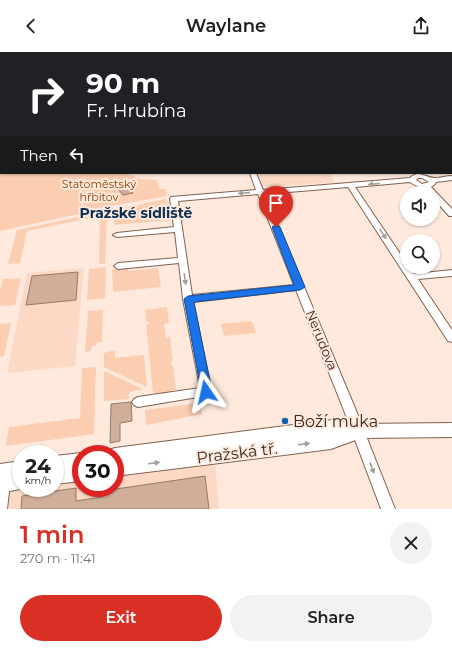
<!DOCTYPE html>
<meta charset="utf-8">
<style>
:root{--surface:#fff;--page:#f2f2f2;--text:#202124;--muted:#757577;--accent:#d93025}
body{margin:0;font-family:Montserrat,sans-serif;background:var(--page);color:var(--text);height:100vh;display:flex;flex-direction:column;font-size:15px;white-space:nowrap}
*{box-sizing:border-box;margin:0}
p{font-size:13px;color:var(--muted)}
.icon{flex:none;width:22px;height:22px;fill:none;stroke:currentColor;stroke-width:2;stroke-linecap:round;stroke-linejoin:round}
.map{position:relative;height:457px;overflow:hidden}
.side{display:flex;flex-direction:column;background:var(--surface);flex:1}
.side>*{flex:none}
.hud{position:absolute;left:0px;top:0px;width:452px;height:122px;box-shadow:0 1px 3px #0004;background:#202124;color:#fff;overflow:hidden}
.fabs{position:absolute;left:400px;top:134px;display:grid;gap:8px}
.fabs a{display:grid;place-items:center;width:40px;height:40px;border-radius:50%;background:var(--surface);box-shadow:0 1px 3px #0004;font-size:20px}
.speed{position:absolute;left:12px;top:393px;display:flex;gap:8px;font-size:20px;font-weight:700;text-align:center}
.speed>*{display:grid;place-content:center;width:52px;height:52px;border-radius:50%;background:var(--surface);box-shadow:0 1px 3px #0004;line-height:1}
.speed small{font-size:10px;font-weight:400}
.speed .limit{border:6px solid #d22;background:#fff;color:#111}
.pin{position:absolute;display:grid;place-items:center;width:34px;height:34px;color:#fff;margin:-41px -17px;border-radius:50% 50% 50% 0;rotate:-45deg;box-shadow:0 0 4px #0007}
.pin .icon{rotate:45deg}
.me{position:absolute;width:44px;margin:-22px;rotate:349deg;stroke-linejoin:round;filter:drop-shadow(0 0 3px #0008)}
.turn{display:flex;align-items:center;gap:14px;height:84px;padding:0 20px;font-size:18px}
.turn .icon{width:52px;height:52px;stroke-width:2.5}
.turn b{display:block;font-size:28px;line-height:34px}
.then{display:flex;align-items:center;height:38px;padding:0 20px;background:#0003;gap:8px;font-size:15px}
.round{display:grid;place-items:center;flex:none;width:42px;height:42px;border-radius:21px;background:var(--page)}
.headline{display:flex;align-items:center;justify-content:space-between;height:68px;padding:0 20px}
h1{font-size:24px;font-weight:600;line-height:30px;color:var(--accent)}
.primary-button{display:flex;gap:8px;margin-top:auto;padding:8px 20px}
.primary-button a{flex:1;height:46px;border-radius:24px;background:var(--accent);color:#fff;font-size:16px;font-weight:600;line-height:46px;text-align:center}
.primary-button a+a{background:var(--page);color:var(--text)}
header{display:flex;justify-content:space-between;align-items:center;height:52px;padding:0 20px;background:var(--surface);font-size:18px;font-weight:600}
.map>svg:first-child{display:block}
.built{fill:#fbd9c5}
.green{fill:#fbcdb1}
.building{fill:#cfae9a;stroke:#987966}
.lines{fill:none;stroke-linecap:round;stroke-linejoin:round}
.street-casing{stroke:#80624f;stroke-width:2}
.secondary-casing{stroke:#80624f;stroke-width:2}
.street{fill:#fff;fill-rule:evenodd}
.secondary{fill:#fff;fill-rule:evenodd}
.oneway{fill:#a59f9b}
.route{fill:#1a73e8;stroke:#114b97}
.poi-dot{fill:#1361b0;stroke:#fee9dc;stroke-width:1.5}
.labels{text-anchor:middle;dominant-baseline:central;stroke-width:4;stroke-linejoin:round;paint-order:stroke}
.far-park-label{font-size:11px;fill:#843f01;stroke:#fee9dc}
.street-label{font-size:13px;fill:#362921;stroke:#fee9dc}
.neighbourhood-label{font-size:14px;font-weight:bold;fill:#0b2f55;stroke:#fee9dc}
.near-poi-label{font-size:16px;fill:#362921;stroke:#fee9dc;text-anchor:start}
.near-street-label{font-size:16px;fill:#362921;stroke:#fee9dc}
</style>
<header><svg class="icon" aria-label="back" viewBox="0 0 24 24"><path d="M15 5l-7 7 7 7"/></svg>Waylane<svg class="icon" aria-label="share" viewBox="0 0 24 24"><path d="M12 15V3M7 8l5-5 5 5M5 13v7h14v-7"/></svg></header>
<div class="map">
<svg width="452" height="457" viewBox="0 0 452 457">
<rect width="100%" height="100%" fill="#fee9dc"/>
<g class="built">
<polygon points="258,121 329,121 335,130 269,135 263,133"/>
<polygon points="169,150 172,169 160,170 158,151"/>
<polygon points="84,216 75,314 7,321 27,221"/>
<polygon points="215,411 219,457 0,457 0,438 55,436 55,431 81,427 81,436 115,436 115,423"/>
</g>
<g class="green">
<polygon points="0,95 1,121 77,121 83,161 0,179"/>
<polygon points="78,121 126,121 140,127 157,128 159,137 166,137 167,144 84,159"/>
<polygon points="165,147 168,151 160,151 161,169 114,173 114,158"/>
<polygon points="107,159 105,212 99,212 100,164 27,179 20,211 8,212 17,178"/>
<polygon points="106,215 105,246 87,248 89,217"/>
<polygon points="128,216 128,219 158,216 161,235 113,240 112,217"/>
<polygon points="21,226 15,253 0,254 0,238 3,227"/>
<polygon points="167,255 169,271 164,272 166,286 170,285 173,309 171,309 171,313 173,314 176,338 172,338 173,343 160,344 153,340 146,273 149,272 149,270 146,270 145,258"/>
<polygon points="103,258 102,290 97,290 97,293 92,294 91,299 85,300 88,259"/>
<polygon points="252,269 256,281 224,284 221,272"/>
<polygon points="11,271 4,304 0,305 0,272"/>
<polygon points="115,298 115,306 144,303 147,335 104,315 104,301"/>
<polygon points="96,315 94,382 6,394 9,375 80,366 82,316"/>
<polygon points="104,319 141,336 141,339 136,338 129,341 129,347 104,349"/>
<polygon points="200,351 202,362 146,373 145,358"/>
</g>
<g class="building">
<polygon points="126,129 133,141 123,143 114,132"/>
<polygon points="78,220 76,248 26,253 32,224"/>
<polygon points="131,350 132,369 120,371 120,389 110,391 111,352"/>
<polygon points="205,424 209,457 21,457 22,444 76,436 76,449 102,445 102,439"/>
</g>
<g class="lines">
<g class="street-casing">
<g id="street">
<rect x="451" y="12" width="1" height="2"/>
<rect x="0" y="28" width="1" height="2"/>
<rect x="451" y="49" width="1" height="4"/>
<path d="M250 121H256L263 138 410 126C419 117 425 126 435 126 441 126 446 124 452 124V128L436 130 435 132 431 135 452 157V164H449L433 146V141H429C423 135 417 135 410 130L355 135 407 212V215H409L414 222 452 218V224L418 227 452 278V290L448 289 348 135 265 142 355 356 395 457H381L343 356 296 238 193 250 212 340 210 343 138 355 134 353 132 350 134 347 138 345 200 336 183 247 179 211 118 217 114 214 118 211 178 206 175 180 117 185 113 183 117 181 174 175 170 147 171 145 256 138ZM418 126H422L429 130 422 132 416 128ZM258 142 294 233 192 243 178 149Z"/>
<polygon points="3,425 8,427 10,431 7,457 0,457 0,426"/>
</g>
</g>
<g class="secondary-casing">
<g id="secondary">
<polygon points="190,0 220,0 221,1 191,1"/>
<rect x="0" y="1" width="1" height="4"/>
<polygon points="332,368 358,372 452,371 452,385 361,386 331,397 115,424 115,402 107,402 109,398 115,396"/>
<polygon points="81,401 84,402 81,402 81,429 55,432 55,404"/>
<polygon points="21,409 21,436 25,436 0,441 0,412"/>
</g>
</g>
<use href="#street" class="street"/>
<use href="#secondary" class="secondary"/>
</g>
<defs><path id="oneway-solid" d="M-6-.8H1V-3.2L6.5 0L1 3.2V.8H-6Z"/></defs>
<g class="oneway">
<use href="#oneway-solid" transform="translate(374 132) rotate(175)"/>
<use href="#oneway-solid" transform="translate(244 141) rotate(176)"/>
<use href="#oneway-solid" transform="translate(383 182) rotate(56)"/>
<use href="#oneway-solid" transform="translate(185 227) rotate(82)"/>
<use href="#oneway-solid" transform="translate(304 392) rotate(-7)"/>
<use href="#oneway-solid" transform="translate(154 411) rotate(-7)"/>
<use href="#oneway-solid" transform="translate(372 416) rotate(69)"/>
</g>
<polygon class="route" points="276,173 280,175 305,235 300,238 194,250 212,340 210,343 202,343 184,247 188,244 294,233 272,175"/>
<circle class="poi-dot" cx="285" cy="369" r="4"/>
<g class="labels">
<g class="far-park-label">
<text x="99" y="132">Statoměstský<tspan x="99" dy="13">hřbitov</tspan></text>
</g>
<g class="street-label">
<text transform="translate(322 288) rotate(68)">Nerudova</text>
</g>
<g class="neighbourhood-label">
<text x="136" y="161">Pražské sídliště</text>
</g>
<g class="near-poi-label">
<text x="293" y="369">Boží muka</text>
</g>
<g class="near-street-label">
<text transform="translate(237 401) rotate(-7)">Pražská tř.</text>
</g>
</g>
</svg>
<div class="fabs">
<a><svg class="icon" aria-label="sound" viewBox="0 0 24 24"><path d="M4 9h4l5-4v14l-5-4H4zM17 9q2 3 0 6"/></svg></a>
<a><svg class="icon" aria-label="search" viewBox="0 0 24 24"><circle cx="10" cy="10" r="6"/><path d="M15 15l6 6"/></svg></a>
</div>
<div class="speed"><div>24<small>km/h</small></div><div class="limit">30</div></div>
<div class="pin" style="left:276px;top:175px;background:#d93025"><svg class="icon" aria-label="arrive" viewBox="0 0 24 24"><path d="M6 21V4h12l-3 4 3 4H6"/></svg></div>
<svg class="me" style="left:206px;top:340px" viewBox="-20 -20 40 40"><path d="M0-17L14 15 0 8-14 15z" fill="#1a73e8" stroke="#fff" stroke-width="4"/></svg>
<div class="hud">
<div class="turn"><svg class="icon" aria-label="right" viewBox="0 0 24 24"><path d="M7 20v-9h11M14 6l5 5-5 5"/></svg><div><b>90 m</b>Fr. Hrubína</div></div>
<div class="then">Then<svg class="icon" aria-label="left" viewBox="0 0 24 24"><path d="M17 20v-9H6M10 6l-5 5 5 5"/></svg></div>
</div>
</div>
<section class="side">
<div class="headline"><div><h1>1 min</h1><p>270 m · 11:41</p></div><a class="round"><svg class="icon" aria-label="close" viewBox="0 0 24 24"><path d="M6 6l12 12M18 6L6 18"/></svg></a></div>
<div class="primary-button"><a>Exit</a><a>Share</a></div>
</section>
